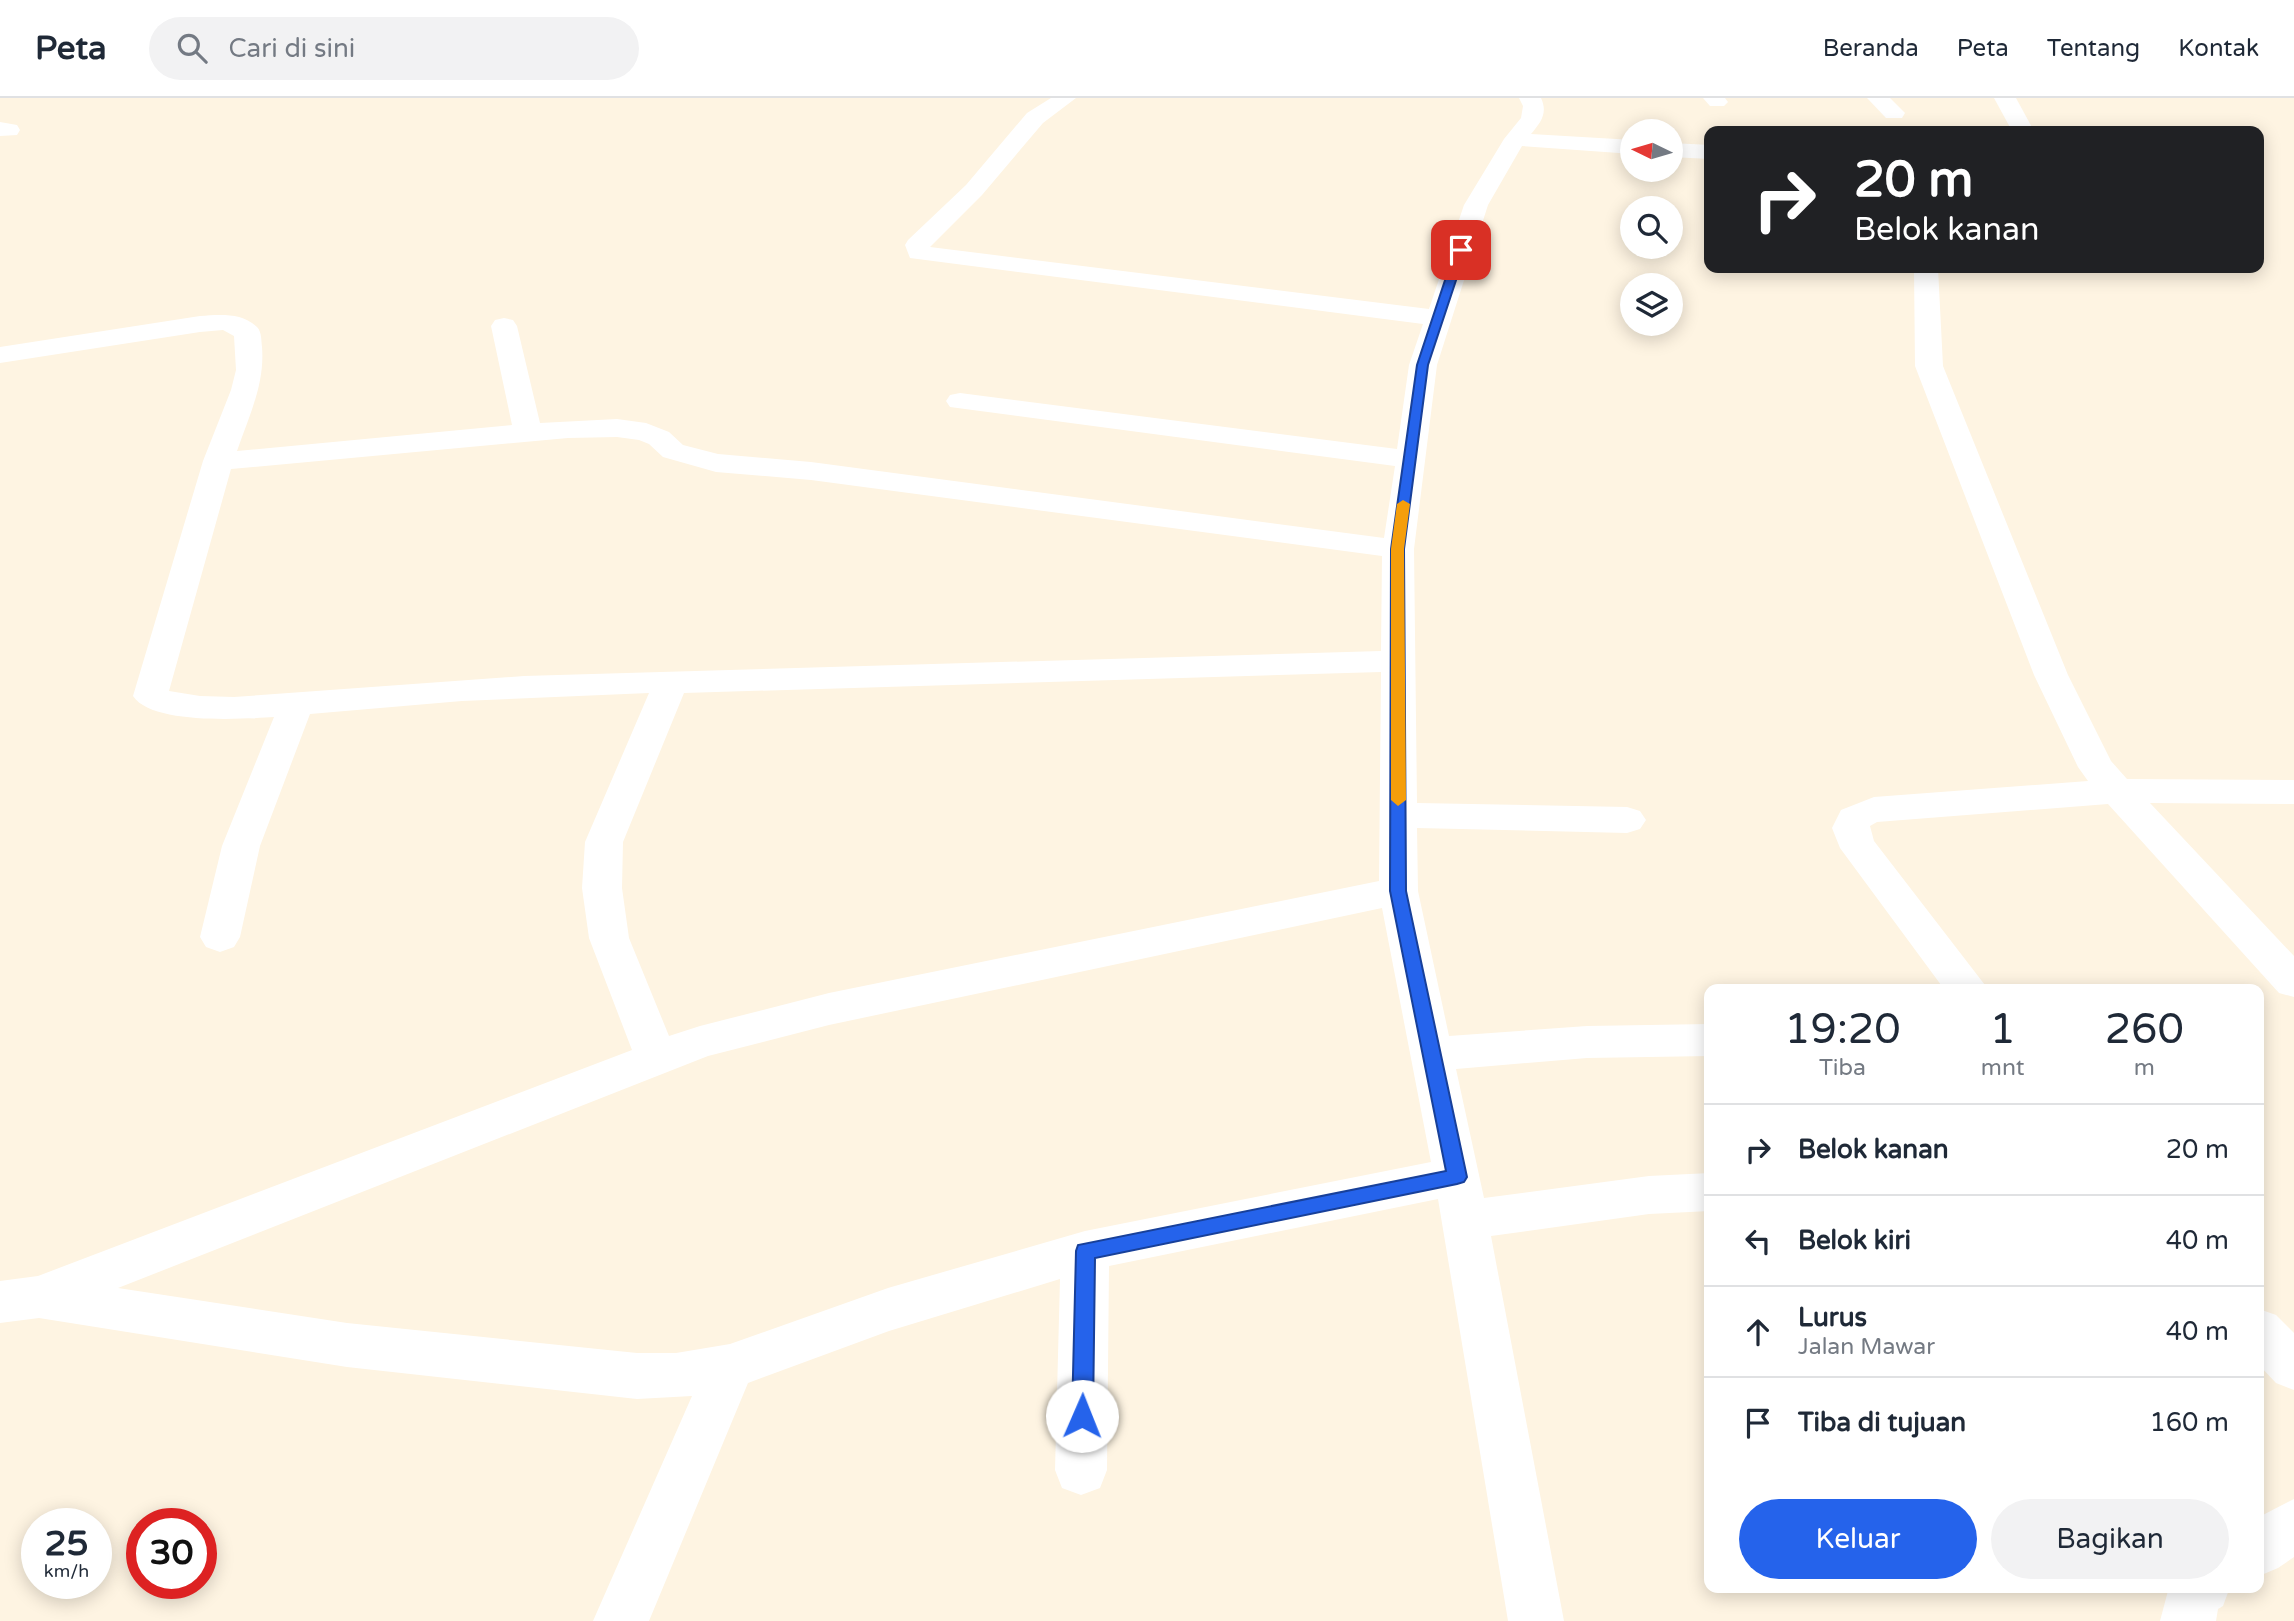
<!DOCTYPE html>
<html lang="id">
<style>
:root{--surface:#fff;--page:#f2f2f3;--text:#1f2937;--muted:#747a83;--line:#e0e1e3;--accent:#2563eb}
body{margin:0;font-family:"Varela Round",sans-serif;background:var(--page);color:var(--text);height:100vh;display:flex;flex-direction:column;font-size:26px;white-space:nowrap}
*{box-sizing:border-box;margin:0}
p{font-size:23px;color:var(--muted)}
.icon{flex:none;width:38px;height:38px;fill:none;stroke:currentColor;stroke-width:2;stroke-linecap:round;stroke-linejoin:round}
.map{position:relative;flex:1;overflow:hidden}
.side{position:absolute;left:1704px;top:886px;width:560px;height:609px;display:flex;flex-direction:column;background:var(--surface);border-radius:14px;box-shadow:0 4px 18px #0003}
.side>*{flex:none}
.guide{position:absolute;left:1704px;top:28px;width:560px;height:147px;border-radius:14px;box-shadow:0 4px 18px #0003;background:#202124;color:#fff;overflow:hidden}
.needle{width:46px;rotate:275deg}
.buttons{position:absolute;left:1620px;top:21px;display:grid;gap:14px}
.buttons a{display:grid;place-items:center;width:63px;height:63px;border-radius:50%;background:var(--surface);box-shadow:0 4px 18px #0003;font-size:35px}
.speed{position:absolute;left:21px;top:1410px;display:flex;gap:14px;font-size:35px;font-weight:700;text-align:center}
.speed>*{display:grid;place-content:center;width:91px;height:91px;border-radius:50%;background:var(--surface);box-shadow:0 4px 18px #0003;line-height:1}
.speed small{font-size:18px;font-weight:400}
.speed .limit{border:10px solid #d22;background:#fff;color:#111}
.pin{position:absolute;display:grid;place-items:center;width:60px;height:60px;color:#fff;margin:-30px;border-radius:14px;box-shadow:0 4px 10px #0006}
.me{position:absolute;width:77px;margin:-38px;rotate:1deg;stroke-linejoin:round;filter:drop-shadow(0 0 5px #0008)}
.turn{display:flex;align-items:center;gap:24px;height:147px;padding:0 35px;font-size:32px}
.turn .icon{width:91px;height:91px;stroke-width:2.5}
.turn b{display:block;font-size:49px;line-height:60px}
.eta{display:flex;justify-content:space-evenly;align-items:center;height:119px;text-align:center}
.eta b{font-size:42px;font-weight:600;line-height:49px}
.primary-button{display:flex;gap:14px;margin-top:auto;padding:14px 35px}
.primary-button a{flex:1;height:80px;border-radius:42px;background:var(--accent);color:#fff;font-size:28px;font-weight:600;line-height:80px;text-align:center}
.primary-button a+a{background:var(--page);color:var(--text)}
ul{padding:0;list-style:none}
li{display:flex;align-items:center;gap:21px;height:91px;padding:0 35px;border-top:2px solid var(--line)}
li div{flex:1}
li b{display:block;font-size:26px}
li em{font-style:normal}
header{display:flex;align-items:center;gap:42px;box-sizing:border-box;height:98px;padding:0 35px;background:var(--surface);border-bottom:2px solid var(--line)}
header strong{font-size:33px}
nav{display:flex;gap:38px;margin-inline-start:auto;font-size:24px}
.search{width:490px;height:63px;background:var(--page);display:flex;align-items:center;gap:18px;box-sizing:border-box;padding:0 24px;border-radius:38px;color:var(--muted);font-size:26px}
.map>svg:first-child{display:block}
.lines{fill:none;stroke-linecap:round;stroke-linejoin:round}
.minor{fill:#fff;fill-rule:evenodd}
.route{fill:#2563eb;stroke:#184099;stroke-width:2}
.slow{fill:#f59e0b}
</style>
<header>
<strong>Peta</strong>
<div class="search"><svg class="icon" aria-label="search" viewBox="0 0 24 24"><circle cx="10" cy="10" r="6"/><path d="M15 15l6 6"/></svg>Cari di sini</div>
<nav><a>Beranda</a><a>Peta</a><a>Tentang</a><a>Kontak</a></nav>
</header>
<div class="map">
<svg width="2294" height="1523" viewBox="0 0 2294 1523">
<rect width="100%" height="100%" fill="#fef4e2"/>
<g class="lines">
<g class="minor">
<path d="M1051 0H1076L1043 25 982 97 930 149 1429 211 1464 107 1504 41 1521 20 1523 8 1519 0H1541C1548 15 1541 24 1531 36L1633 42V56L1522 48 1488 107 1437 267 1414 451 1417 705 1627 709 1640 713 1646 722 1640 731 1627 735 1417 730 1418 793 1449 938 1587 928 1710 926V958L1587 960 1456 971 1484 1100 1649 1078 1710 1075V1113L1649 1116 1491 1138 1564 1523H1508L1438 1101 1109 1168 1107 1372 1100 1390 1081 1397 1062 1390 1055 1372 1060 1181 889 1233 748 1285 649 1523H593L692 1298 637 1301 347 1269 39 1220 0 1225V1183L38 1178 632 952 589 840 582 790 585 744 649 595 462 603 310 616 260 748 240 839 234 849 220 854 206 849 200 839 222 748 274 619C242 621 152 627 133 598L203 363 231 292 236 272 234 238 223 232 200 234 0 265V249L200 218C219 217 241 214 257 229 262 234 261 243 262 249 265 286 249 318 237 353L512 327 491 228 495 222 504 220 513 222 517 228 540 325 617 321 646 325 669 334 683 347 718 356 811 364 1384 440 1395 368 950 309 946 303 950 297 960 295 1397 351 1409 267 1423 226 910 160 905 147 908 142 966 87 1027 15ZM617 339 639 342 649 346 663 359 716 374 811 382 1382 458 1381 553 524 578 234 599 200 598 169 593 231 371 568 340ZM1381 574 1379 783 829 895 700 928 669 938 629 840 622 790 623 744 684 595ZM1382 810 1431 1064 1085 1133 888 1190 730 1246 676 1255H637L347 1225 118 1190 708 958 829 927Z"/>
<polygon points="1703,0 1725,0 1728,4 1724,8 1710,8"/>
<polygon points="1867,0 1890,0 1905,15 1902,20 1886,20"/>
<polygon points="1994,0 2016,0 2034,33 2012,33"/>
<polygon points="0,24 17,27 20,32 17,37 0,38"/>
<polygon points="1671,45 1710,47 1710,61 1671,59"/>
<polygon points="1914,170 1938,170 1943,268 2068,577 2111,663 2127,681 2294,682 2294,706 2150,705 2294,858 2294,899 2279,895 2108,706 1877,724 1870,728 1874,743 1988,891 1944,891 1840,750 1832,730 1841,712 1874,699 2088,683 2078,669 2034,577 1915,268"/>
<polygon points="2259,1211 2276,1217 2294,1235 2294,1292 2276,1285 2259,1267"/>
<polygon points="2294,1401 2294,1459 2278,1470 2259,1478 2259,1419"/>
<polygon points="2169,1489 2230,1489 2223,1508 2218,1511 2216,1523 2160,1523"/>
</g>
</g>
<polygon class="route" points="1461,149 1466,152 1428,267 1404,451 1406,793 1467,1079 1464,1084 1457,1086 1095,1160 1093,1318 1090,1325 1082,1328 1075,1325 1072,1318 1076,1153 1078,1147 1446,1073 1390,793 1391,451 1417,267 1455,152"/>
<polygon class="slow" points="1403,402 1410,406 1404,451 1406,702 1398,708 1391,702 1391,451 1397,406"/>
</svg>
<div class="buttons">
<a><svg class="needle" viewBox="-14 -14 28 28"><path d="M0-13l5 13h-10z" fill="#e53935"/><path d="M0 13l5-13h-10z" fill="#747a83"/></svg></a>
<a><svg class="icon" aria-label="search" viewBox="0 0 24 24"><circle cx="10" cy="10" r="6"/><path d="M15 15l6 6"/></svg></a>
<a><svg class="icon" aria-label="layers" viewBox="0 0 24 24"><path d="M12 4l9 5-9 5-9-5zM3 14l9 5 9-5"/></svg></a>
</div>
<div class="speed"><div>25<small>km/h</small></div><div class="limit">30</div></div>
<div class="pin" style="left:1461px;top:152px;background:#d93025"><svg class="icon" aria-label="arrive" viewBox="0 0 24 24"><path d="M6 21V4h12l-3 4 3 4H6"/></svg></div>
<svg class="me" style="left:1082px;top:1318px" viewBox="-20 -20 40 40"><circle r="19" fill="#fff"/><path d="M0-13L10 11 0 6-10 11z" fill="#2563eb"/></svg>
<div class="guide">
<div class="turn"><svg class="icon" aria-label="right" viewBox="0 0 24 24"><path d="M7 20v-9h11M14 6l5 5-5 5"/></svg><div><b>20 m</b>Belok kanan</div></div>
</div>
<section class="side">
<div class="eta">
<div><b>19:20</b><p>Tiba</p></div>
<div><b>1</b><p>mnt</p></div>
<div><b>260</b><p>m</p></div>
</div>
<ul>
<li><svg class="icon" aria-label="right" viewBox="0 0 24 24"><path d="M7 20v-9h11M14 6l5 5-5 5"/></svg><div><b>Belok kanan</b></div><em>20 m</em></li>
<li><svg class="icon" aria-label="left" viewBox="0 0 24 24"><path d="M17 20v-9H6M10 6l-5 5 5 5"/></svg><div><b>Belok kiri</b></div><em>40 m</em></li>
<li><svg class="icon" aria-label="ahead" viewBox="0 0 24 24"><path d="M12 20V5M6 11l6-6 6 6"/></svg><div><b>Lurus</b><p>Jalan Mawar</p></div><em>40 m</em></li>
<li><svg class="icon" aria-label="arrive" viewBox="0 0 24 24"><path d="M6 21V4h12l-3 4 3 4H6"/></svg><div><b>Tiba di tujuan</b></div><em>160 m</em></li>
</ul>
<div class="primary-button"><a>Keluar</a><a>Bagikan</a></div>
</section>
</div>
